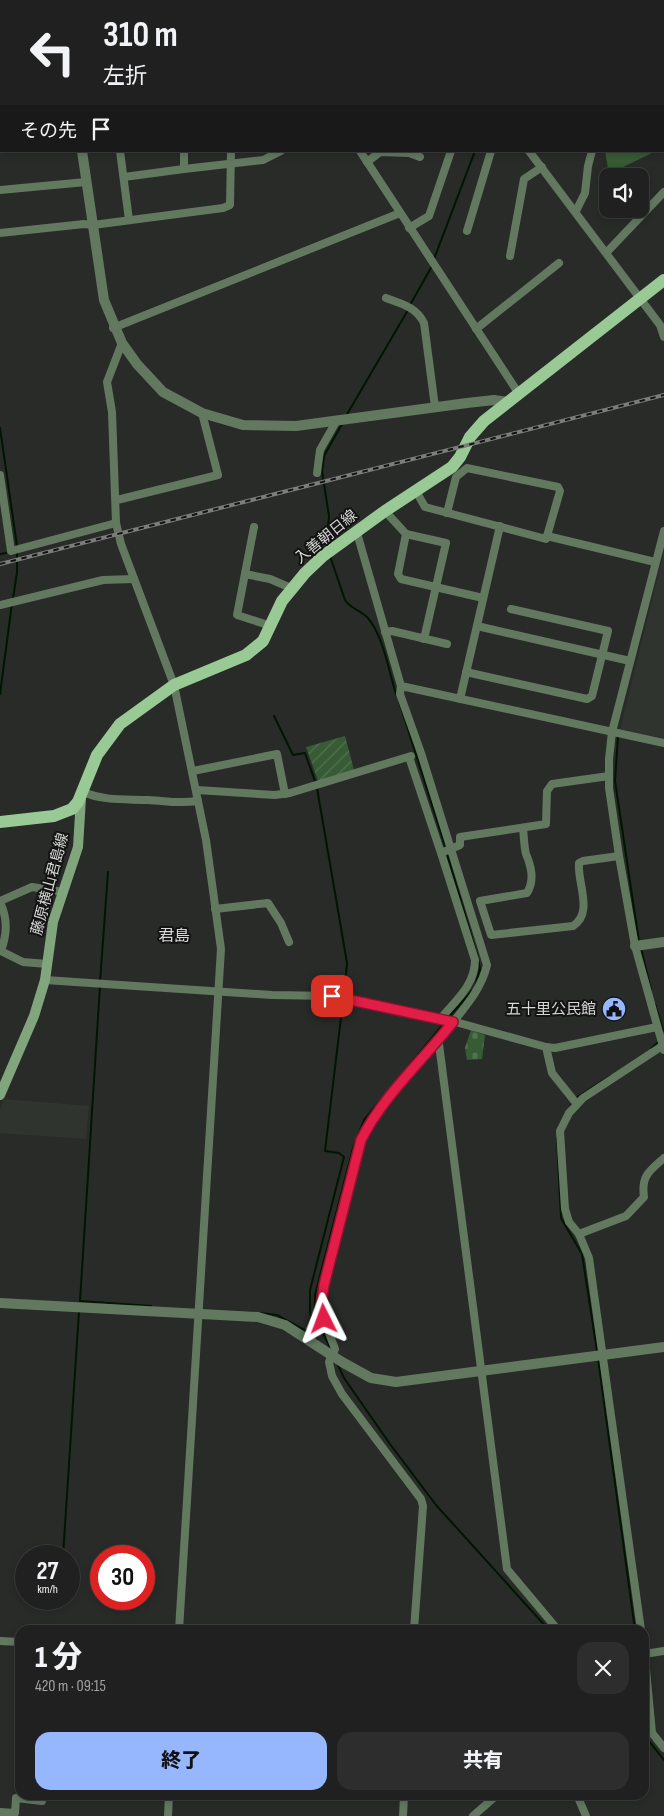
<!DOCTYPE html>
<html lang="ja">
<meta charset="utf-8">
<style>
:root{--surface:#1f201f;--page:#2c2d2c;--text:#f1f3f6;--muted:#a1a3a4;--line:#3c3e3d;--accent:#96b6fd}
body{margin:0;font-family:"Sofia Sans Condensed","Noto Sans JP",sans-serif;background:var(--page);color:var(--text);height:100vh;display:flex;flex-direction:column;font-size:19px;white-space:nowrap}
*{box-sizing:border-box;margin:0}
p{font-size:16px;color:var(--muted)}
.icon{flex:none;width:28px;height:28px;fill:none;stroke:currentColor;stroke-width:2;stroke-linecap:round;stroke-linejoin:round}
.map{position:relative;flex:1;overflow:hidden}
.sheet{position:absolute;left:15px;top:1625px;width:634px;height:175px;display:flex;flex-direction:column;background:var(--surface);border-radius:15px;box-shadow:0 2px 8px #0003,0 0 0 1px var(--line)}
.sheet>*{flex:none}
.guide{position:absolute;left:0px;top:0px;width:665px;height:152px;box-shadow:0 2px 8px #0003,0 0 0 1px var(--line);background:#1f201f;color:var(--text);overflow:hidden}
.tools{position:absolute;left:599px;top:168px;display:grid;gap:10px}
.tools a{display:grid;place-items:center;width:50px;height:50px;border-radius:10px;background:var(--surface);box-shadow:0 2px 8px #0003,0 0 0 1px var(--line);font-size:25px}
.speed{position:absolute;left:15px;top:1545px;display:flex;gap:10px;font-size:25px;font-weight:700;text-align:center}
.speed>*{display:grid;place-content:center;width:65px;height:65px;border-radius:50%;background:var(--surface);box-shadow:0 2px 8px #0003,0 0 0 1px var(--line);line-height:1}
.speed small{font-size:12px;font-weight:400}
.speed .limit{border:8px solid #d22;background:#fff;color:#111}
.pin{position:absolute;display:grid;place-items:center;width:42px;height:42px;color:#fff;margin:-21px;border-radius:10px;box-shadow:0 2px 8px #0006}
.me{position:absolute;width:55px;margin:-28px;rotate:357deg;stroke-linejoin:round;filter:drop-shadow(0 0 4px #0008)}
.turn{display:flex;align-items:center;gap:18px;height:105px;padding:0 20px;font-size:22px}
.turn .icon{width:65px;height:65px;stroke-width:2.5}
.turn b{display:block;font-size:35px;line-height:42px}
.then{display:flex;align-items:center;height:48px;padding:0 20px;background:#0003;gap:10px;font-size:19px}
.round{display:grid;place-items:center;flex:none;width:52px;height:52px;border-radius:15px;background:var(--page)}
.summary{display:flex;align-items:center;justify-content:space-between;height:85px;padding:0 20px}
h1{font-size:30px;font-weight:800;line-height:38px}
.primary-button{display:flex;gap:10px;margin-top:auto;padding:10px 20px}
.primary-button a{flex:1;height:58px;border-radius:15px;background:var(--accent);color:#111;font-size:20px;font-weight:800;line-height:58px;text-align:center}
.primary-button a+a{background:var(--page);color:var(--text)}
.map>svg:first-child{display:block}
.built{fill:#2f352e}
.grass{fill:#375b34}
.cemetery{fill:url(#cemetery-stones)}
.garden{fill:url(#garden-furrows)}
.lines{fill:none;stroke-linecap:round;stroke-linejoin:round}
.stream{stroke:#001600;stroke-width:2}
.minor{stroke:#627960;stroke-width:8}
.tertiary{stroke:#627960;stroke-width:10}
.secondary{stroke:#81a67e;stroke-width:10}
.primary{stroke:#99c994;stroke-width:12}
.rail-casing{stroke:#7b7d7b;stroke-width:4}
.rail{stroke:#121312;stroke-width:2;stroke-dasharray:5.5;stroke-linecap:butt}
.route-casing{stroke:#92132f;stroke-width:12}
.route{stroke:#e11d48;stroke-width:9}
.labels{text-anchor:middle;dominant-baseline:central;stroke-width:4;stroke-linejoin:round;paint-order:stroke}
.street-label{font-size:15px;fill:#d6d7d6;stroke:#121312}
.poi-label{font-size:15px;fill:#d6d7d6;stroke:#121312;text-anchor:end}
.neighbourhood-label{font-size:16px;fill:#d6d7d6;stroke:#121312}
</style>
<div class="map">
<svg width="664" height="1816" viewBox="0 0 664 1816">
<defs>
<pattern id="cemetery-stones" width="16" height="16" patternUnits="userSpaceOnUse" patternTransform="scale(1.25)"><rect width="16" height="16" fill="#375b34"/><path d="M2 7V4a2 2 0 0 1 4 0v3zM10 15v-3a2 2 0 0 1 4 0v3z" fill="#537251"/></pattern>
<pattern id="garden-furrows" width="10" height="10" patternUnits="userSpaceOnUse" patternTransform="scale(1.25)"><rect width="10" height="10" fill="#375b34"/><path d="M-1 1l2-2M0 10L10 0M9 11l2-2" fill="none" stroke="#537251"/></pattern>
</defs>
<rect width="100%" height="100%" fill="#292b29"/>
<g class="built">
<polygon points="664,552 664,740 620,730"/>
<polygon points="4,1099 89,1106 86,1139 0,1133 0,1109"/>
</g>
<g class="grass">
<polygon points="334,0 414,0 339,1"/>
<polygon points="605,151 656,151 609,174"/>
</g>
<polygon class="cemetery" points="471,1030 485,1035 482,1059 467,1060 465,1048"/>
<polygon class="garden" points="345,736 354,770 318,781 306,747"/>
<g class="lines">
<g class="stream">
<polyline points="434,259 475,151"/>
<polyline points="410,305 432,266"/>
<polyline points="346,416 408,310"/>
<polyline points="0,428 17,546"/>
<polyline points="328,547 327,538 329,516 322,471 324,456 342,424"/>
<polyline points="0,554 6,553"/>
<path d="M330 556 345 600C351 609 360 610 367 617 383 634 389 672 396 694"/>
<polyline points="13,599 17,572 17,551"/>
<polyline points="0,694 12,603"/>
<polyline points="399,701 446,849"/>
<polyline points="274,716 293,755 305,753 316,784"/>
<polyline points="618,736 615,781 639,942"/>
<polyline points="317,788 347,963 344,996"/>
<polyline points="447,854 477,955"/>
<polyline points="641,949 651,990"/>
<polyline points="100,982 108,872"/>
<polyline points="476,984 480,969 478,959"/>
<polyline points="655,1004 663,1030 662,1033"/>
<polyline points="448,1018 473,990"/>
<polyline points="651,1049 658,1042"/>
<polyline points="576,1098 610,1076"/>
<polyline points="559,1126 573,1102"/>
<polyline points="557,1138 561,1218 582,1254 597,1351"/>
<polyline points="80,1301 151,1306"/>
<polyline points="80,1301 100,986"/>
<polyline points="260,1313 277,1315 317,1337 310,1312 310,1290 344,1157 339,1153 325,1151 343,1001"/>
<polyline points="331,1350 315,1316 315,1295 353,1148 364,1120 445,1022"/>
<polyline points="598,1358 635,1630"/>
<polyline points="337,1363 344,1378 390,1444 436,1505 549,1630"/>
<polyline points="63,1556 79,1311"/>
<polyline points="60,1603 60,1599"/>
<polyline points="644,1698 646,1738"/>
<polyline points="644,1735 664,1760"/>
</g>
<g class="minor">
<polyline points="458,0 459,1"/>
<polyline points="535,0 535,1"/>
<polyline points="646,0 647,1"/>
<polyline points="146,1 146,0"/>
<polyline points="302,1 302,0"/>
<polyline points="664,57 664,58"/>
<polyline points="120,151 129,220"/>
<polyline points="360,151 519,394"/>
<polyline points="529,151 660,325 664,337"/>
<polyline points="367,162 380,152 409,153 420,157"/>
<polyline points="184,169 263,160 281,151"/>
<polyline points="124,177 184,169 184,151"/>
<polyline points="0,190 86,182"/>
<polyline points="576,211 585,193 588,166 592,151"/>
<polyline points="409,228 429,216 451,151"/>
<polyline points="467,231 491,151"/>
<polyline points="0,233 84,224 93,225 223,208 230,205 231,151"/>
<polyline points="607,252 664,192"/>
<polyline points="510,256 524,179 542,167"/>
<path d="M386 298C402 304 416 307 424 323L435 407"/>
<polyline points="113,328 400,213"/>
<polyline points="476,329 559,263"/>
<polyline points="122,343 107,382 112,412 116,523 121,544 174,685 206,840 221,949 179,1630"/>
<polyline points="317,473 320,450 337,420"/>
<polyline points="0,475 11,551 116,523"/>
<polyline points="416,491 425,507 546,539 547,536 655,562"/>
<polyline points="117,500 218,475 202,413"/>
<polyline points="385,511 406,534 446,543 424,639"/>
<polyline points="447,513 456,477 467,468 558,487 560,491 547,536"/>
<polyline points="254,527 237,615 271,626"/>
<polyline points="664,531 612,732 609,759 609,788 619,856 635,946 664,1050"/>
<path d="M357 533 401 686 400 694 421 753 487 965C481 990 465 1007 450 1026 420 1063 383 1098 361 1140L324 1285C320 1313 325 1322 335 1349L329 1362 332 1376 342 1394 421 1499 423 1506 414 1630"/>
<polyline points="406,534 398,574 401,579 483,598"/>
<polyline points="245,574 270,579 291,588"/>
<polyline points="0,605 103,580 134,579"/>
<polyline points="477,626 630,661"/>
<polyline points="385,632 392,631 447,644"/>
<polyline points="466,672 587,699 592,696 608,631 511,609"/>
<polyline points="401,686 664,743"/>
<polyline points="460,699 500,526"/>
<polyline points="409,757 441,853 460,845 460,837 546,824 547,791 552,784 609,776"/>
<polyline points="193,771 277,754 285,794"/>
<polyline points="197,790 275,795 290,793 411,756"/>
<path d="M83 792C104 801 125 799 148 800 168 801 177 804 198 801"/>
<path d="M523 829C524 836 524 847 526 854 531 866 535 880 527 893L480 901 491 935 573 926C594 913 577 883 579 863L583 861 619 856"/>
<path d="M441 853 475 960C475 985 456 1000 441 1018"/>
<polyline points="0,901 32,887 63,892"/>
<path d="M0 902C8 919 7 934 1 951L23 962 47 964"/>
<polyline points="215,909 268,903 281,923 289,942"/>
<polyline points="45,980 272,995 332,996 441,1018 546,1047 555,1048 657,1027"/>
<polyline points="437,1041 439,1044 507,1569 558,1630"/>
<polyline points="546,1047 552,1073 576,1103"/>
<path d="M579 1234 626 1216 644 1197C641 1176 649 1171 664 1158"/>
<polyline points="641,1630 589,1258 579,1234 569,1222 565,1209 560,1131 569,1113 583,1098 662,1046"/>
<polyline points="0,1641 20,1642"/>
<polyline points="644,1648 652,1733 664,1748"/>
<polyline points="644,1654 664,1651"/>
<polyline points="577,1795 586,1816"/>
<polyline points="0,1812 15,1813 16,1798 42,1801"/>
<polyline points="168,1816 169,1795"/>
<polyline points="403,1816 404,1795"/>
<polyline points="473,1816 497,1795"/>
</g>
<g class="tertiary">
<polyline points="60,0 60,1"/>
<polyline points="494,1 495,0"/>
<polyline points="82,151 104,300 122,343 137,364 163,392 202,413 243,425 296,426 467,403 494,400 507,402"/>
<polyline points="635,946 664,942"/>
<polyline points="0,1303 258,1317 285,1325 342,1362 371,1378 396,1382 664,1347"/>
</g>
<g class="secondary">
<polyline points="309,0 314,1"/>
<polyline points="0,1095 34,1016 45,980 53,922 78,847 81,798"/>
</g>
<polyline class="primary" points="0,822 54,816 72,809 78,802 97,755 120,724 174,685 246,655 263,641 282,601 305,573 323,556 385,511 452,467 460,457 470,437 484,421 664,280"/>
<g class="rail-casing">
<polyline id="rail" points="0,564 664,395"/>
</g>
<use href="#rail" class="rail"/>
</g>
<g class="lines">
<g class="route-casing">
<path id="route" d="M324 1319 321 1305 324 1285 361 1140C383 1096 422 1061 453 1022L332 996"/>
</g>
<use href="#route" class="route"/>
</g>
<defs>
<g id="civic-disc" transform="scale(1.25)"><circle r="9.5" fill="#96b6fd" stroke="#121312"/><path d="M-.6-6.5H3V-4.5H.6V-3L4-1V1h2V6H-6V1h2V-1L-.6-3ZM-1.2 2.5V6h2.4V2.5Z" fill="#111"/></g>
</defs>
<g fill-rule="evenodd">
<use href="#civic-disc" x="614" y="1009"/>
</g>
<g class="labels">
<g class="street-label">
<text transform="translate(326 537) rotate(-39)">入善朝日線</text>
<text transform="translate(50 884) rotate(-75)">藤原横山君島線</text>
</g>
<g class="poi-label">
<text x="596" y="1009">五十里公民館</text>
</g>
<g class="neighbourhood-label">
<text x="174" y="936">君島</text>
</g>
</g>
</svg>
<div class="tools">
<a><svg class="icon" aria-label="sound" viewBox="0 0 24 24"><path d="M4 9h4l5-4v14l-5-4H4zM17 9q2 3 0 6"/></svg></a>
</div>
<div class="speed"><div>27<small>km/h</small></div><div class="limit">30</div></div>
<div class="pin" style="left:332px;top:996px;background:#d93025"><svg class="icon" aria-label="arrive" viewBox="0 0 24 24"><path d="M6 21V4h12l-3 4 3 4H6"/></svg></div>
<svg class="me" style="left:324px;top:1319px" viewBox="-20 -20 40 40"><path d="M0-17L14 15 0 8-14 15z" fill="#e11d48" stroke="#fff" stroke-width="4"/></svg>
<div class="guide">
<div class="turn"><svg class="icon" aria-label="left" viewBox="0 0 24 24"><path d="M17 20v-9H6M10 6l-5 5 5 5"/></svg><div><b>310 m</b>左折</div></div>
<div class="then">その先<svg class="icon" aria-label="arrive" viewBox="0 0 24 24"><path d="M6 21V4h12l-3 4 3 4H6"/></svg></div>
</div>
<section class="sheet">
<div class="summary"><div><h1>1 分</h1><p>420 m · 09:15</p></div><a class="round"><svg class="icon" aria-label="close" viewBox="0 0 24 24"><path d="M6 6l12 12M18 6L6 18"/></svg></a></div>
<div class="primary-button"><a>終了</a><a>共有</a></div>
</section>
</div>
